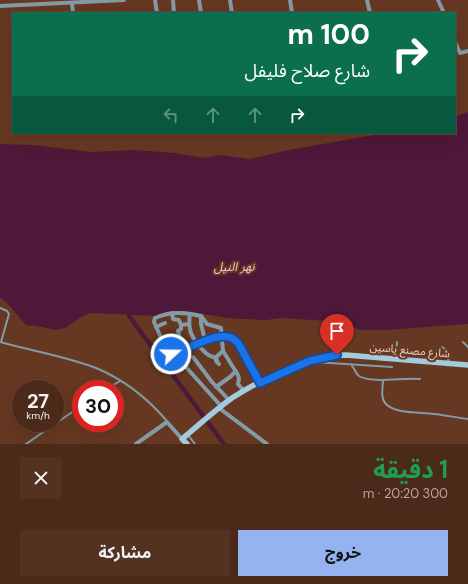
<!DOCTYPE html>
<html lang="ar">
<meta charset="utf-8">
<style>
:root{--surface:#4c2a19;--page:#533222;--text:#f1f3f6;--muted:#b2a7a2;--line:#634638;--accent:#95b2f1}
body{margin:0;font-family:"DM Sans","Noto Sans Arabic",sans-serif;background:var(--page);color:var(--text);direction:rtl;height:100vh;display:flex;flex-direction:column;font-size:15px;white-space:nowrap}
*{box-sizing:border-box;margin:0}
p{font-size:13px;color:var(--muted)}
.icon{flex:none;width:22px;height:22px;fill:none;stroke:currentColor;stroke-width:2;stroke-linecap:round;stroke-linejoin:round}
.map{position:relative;height:444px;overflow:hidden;direction:ltr}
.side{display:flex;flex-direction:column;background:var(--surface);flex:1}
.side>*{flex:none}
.guide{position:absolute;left:12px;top:12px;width:444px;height:122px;border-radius:0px;box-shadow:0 4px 16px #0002,0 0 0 1px var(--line);direction:rtl;background:#0b6e4f;color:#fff;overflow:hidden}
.speed{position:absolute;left:12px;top:380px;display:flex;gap:8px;font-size:20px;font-weight:700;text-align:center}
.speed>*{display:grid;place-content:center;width:52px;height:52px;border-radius:50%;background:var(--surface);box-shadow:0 4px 16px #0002,0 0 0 1px var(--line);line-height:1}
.speed small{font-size:10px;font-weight:400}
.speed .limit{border:6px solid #d22;background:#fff;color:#111}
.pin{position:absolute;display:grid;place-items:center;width:34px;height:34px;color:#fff;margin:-41px -17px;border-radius:50% 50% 50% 0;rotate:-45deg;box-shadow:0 0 4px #0007}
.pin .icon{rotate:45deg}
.me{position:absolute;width:44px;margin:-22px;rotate:69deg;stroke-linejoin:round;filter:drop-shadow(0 0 3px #0008)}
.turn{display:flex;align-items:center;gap:14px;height:84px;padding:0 20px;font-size:18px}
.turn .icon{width:52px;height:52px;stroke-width:2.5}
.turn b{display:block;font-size:28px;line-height:34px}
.lanes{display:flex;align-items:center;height:38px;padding:0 20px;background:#0003;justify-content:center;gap:20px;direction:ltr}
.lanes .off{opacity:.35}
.round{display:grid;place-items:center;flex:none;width:42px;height:42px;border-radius:0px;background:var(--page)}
.summary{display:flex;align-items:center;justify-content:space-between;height:68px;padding:0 20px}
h1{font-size:24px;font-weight:700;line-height:30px;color:#1e9e55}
.cta{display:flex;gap:8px;margin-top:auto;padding:8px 20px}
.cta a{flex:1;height:46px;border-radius:0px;background:var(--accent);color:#111;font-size:16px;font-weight:700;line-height:46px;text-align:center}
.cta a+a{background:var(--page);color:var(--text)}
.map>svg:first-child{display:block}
.water{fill:#4e1839}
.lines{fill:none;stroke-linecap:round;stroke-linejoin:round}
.canal{stroke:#4e1839;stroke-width:4.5}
.lane{stroke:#829ba7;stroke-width:2}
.street{stroke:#829ba7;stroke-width:4}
.secondary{stroke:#a2cbdd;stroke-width:5.5}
.route-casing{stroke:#114b97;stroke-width:10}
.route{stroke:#1a73e8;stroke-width:7}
.labels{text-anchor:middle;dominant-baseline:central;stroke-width:4;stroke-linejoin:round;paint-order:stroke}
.street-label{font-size:11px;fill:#efd3c5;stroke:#663821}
.water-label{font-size:12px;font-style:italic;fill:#fac3df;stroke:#663821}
</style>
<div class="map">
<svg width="468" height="444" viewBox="0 0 468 444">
<rect width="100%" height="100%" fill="#663821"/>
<polygon class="water" points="468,112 468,324 385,330 360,330 342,322 282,318 266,320 227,318 185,311 170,311 156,316 91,313 83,316 65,328 55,330 42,327 26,325 5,301 0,298 0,144 33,145 91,152 134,150 174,153 206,158 219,155 250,159 289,150 386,133 455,133 455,116"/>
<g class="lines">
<polyline class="canal" points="129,316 224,444"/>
<g class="lane">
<polyline points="0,308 7,311 9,314 1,342"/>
<path d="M0 342C32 351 65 356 96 368 123 379 148 399 167 421"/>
<polyline points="463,342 468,347"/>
<polyline points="442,347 449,352 448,362"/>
<polyline points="396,359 397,342"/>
<polyline points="314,362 392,367"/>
<path d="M352 366C355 369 356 374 359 376 372 384 404 377 420 379"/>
<path d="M383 380C383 388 380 398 386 404 395 414 422 412 434 414 446 415 457 418 468 419"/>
<polyline points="107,389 120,381"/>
<polyline points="188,435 195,444"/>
<polyline points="26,444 81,406"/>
</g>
<g class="street">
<polyline points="155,0 157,13"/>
<polyline points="173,0 174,13"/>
<polyline points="199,0 201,13"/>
<polyline points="230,0 232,13"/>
<polyline points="290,0 292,13"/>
<polyline points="367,0 370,13"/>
<polyline points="438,0 444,13"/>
<polyline points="72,3 73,13"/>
<polyline points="0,6 124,0"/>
<polyline points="455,42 460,53 468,51"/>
<polyline points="172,313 173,319 179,320 181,325 189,324"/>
<path d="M190 314C189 320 189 327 191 333 194 340 207 359 216 357 218 356 221 352 223 351"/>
<polyline points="201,316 201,324 205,340"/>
<polyline points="156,327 165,323"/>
<polyline points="180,339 178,331 181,329 181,325"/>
<polyline points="165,346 173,343"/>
<path d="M173 354C187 347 225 327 238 343L260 383"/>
<polyline points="193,357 212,382 229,400"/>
<polyline points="214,357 217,360 216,361 219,364"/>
<polyline points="216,387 230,377 236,371"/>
<path d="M221 406 176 356 167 351 154 322 155 318C170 311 185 312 201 316L207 324 221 328 223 351 238 375 239 379 238 384 244 391"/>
<polyline points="219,408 267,444"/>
<polyline points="136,444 167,422 182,439"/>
</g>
<path class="secondary" d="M187 444 182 439C199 425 215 410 232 398 261 379 312 355 346 355L468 365"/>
</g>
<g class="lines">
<g class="route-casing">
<path id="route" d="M171 354C187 352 223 324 238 343L260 383 309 361 337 355"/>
</g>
<use href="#route" class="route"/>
</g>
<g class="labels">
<g class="street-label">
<text transform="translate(410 350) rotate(5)">شارع مصنع ياسين</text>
</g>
<g class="water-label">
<text transform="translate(234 267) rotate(-1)">نهر النيل</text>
</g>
</g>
</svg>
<div class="speed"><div>27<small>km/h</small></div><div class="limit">30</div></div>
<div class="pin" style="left:337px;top:355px;background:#d93025"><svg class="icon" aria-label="arrive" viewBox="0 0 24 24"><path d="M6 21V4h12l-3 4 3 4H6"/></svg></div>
<svg class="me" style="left:171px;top:354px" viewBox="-20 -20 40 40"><circle r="17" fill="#1a73e8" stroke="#fff" stroke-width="3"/><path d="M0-11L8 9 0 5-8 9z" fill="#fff"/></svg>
<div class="guide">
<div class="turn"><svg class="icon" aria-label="right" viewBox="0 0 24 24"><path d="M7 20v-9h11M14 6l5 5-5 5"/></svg><div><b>100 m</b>شارع صلاح فليفل</div></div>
<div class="lanes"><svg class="icon off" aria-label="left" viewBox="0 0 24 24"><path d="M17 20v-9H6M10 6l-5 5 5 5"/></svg><svg class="icon off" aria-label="ahead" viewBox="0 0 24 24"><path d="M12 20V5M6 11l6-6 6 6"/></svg><svg class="icon off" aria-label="ahead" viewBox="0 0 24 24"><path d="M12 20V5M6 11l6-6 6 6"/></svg><svg class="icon" aria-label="right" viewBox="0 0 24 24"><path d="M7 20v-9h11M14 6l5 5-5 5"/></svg></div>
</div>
</div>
<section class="side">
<div class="summary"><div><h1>1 دقيقة</h1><p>300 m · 20:20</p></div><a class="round"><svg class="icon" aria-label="close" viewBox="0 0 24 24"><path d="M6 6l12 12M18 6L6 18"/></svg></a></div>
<div class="cta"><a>خروج</a><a>مشاركة</a></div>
</section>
